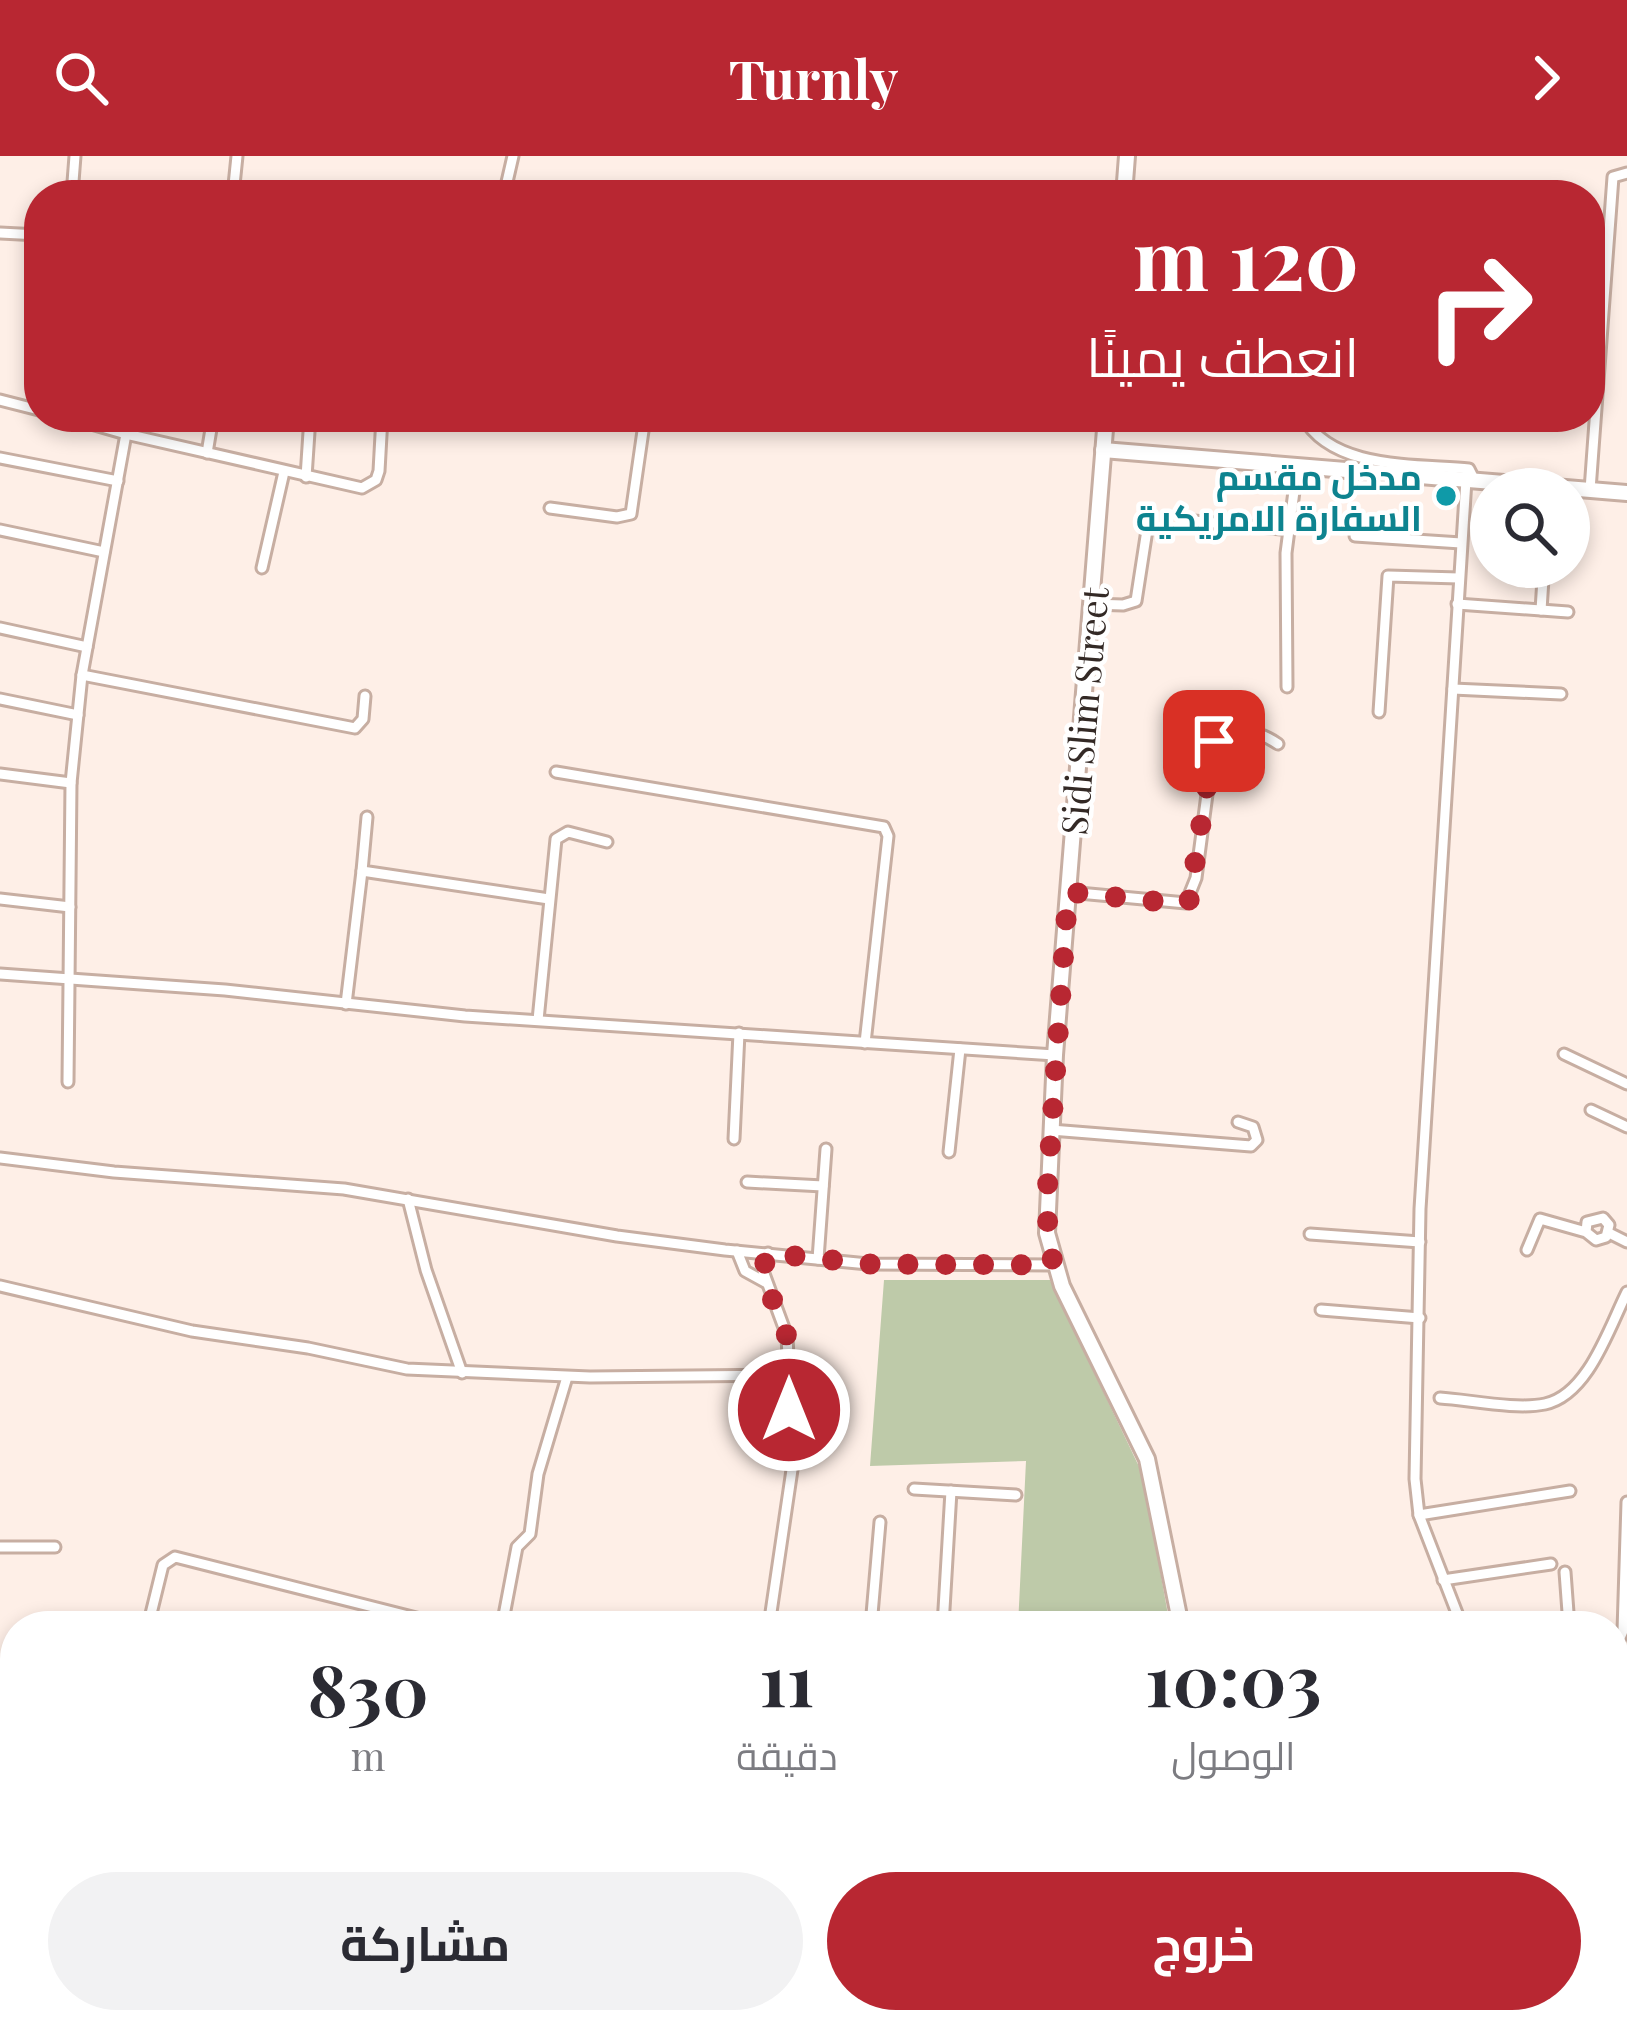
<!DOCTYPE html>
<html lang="ar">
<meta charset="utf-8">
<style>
:root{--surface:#fff;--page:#f2f2f3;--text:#2b2b33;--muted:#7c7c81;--accent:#b82732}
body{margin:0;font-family:"Playfair Display",Cairo,serif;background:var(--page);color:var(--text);direction:rtl;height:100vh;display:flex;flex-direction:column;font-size:45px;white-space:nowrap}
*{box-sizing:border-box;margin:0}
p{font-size:39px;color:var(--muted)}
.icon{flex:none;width:66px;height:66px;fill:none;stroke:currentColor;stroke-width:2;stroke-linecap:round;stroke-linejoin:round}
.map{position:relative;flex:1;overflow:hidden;direction:ltr}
.details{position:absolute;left:0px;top:1455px;width:1629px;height:423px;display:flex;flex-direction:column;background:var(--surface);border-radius:48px 48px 0 0;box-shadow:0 6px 18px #0003;direction:rtl}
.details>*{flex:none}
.hud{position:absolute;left:24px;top:24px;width:1581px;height:252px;border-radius:48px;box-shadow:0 6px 18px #0003;direction:rtl;background:#b82732;color:#fff;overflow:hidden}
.fabs{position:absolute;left:1470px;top:312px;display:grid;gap:24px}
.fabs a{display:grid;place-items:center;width:120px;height:120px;border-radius:50%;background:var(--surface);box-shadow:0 6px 18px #0003;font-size:60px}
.pin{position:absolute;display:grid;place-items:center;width:102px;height:102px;color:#fff;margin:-51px;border-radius:24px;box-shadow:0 6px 18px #0006}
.me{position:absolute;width:132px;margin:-66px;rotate:0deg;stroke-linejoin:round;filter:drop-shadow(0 0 9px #0008)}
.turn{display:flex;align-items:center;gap:42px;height:252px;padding:0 48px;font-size:54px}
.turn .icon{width:156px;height:156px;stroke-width:2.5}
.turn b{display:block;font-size:84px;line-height:102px}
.eta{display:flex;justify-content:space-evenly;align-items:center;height:204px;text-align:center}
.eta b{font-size:72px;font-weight:700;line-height:84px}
.button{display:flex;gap:24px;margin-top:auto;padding:24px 48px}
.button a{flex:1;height:138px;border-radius:72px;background:var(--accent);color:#fff;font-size:48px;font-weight:700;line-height:138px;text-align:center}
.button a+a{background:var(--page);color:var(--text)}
header{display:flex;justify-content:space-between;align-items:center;height:156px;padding:0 48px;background:var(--accent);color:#fff;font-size:54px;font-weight:700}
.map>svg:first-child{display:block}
.green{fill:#becaa9}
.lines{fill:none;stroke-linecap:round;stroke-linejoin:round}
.street-casing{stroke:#c7aea2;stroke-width:15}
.secondary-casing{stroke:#c7aea2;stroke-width:20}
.street{stroke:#fff;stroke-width:9}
.secondary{stroke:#fff;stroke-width:14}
.route{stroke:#b82732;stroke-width:21;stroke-dasharray:0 37.8}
.culture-dot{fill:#0f9aa8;stroke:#fff;stroke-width:4.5}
.labels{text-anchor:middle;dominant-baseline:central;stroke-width:9;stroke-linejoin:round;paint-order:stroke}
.culture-label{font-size:36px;font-weight:bold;fill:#0d838f;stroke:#fff;text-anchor:end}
.street-label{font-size:36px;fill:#332925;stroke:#fff}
</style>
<header><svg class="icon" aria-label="forward" viewBox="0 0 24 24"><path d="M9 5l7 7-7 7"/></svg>Turnly<svg class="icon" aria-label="search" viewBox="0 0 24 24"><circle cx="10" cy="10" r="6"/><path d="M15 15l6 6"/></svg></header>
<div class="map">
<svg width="1627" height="1876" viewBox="0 0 1627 1876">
<rect width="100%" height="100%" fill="#feefe7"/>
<g class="green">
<polygon points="884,1124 1050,1124 1143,1319 1170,1470 1018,1470 1026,1305 870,1310"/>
<polygon points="1167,1863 1412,1863 1414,1876 1165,1876"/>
</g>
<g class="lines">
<g class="street-casing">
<g id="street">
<polyline points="72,39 75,0"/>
<polyline points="233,39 237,0"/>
<polyline points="504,39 513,0"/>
<polyline points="0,77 39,79"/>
<polyline points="0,244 39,254"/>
<polyline points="67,261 126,278 82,519 71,627 68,926"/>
<path d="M1303 261C1332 314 1417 308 1469 313L1475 325"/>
<polyline points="126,278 362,332 376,324 379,315 382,261"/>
<polyline points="207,297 213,261"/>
<polyline points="0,302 118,325"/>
<polyline points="306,321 310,261"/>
<polyline points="1590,334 1613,21 1627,17"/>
<polyline points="550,352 617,361 631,358 645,261"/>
<polyline points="1194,365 1291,374"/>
<polyline points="0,374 104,396"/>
<polyline points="1355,380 1461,387"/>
<polyline points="262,412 284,316"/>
<polyline points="1091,448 1123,449 1136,445 1149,361"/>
<polyline points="1457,448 1568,456"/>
<polyline points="1541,454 1543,423"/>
<polyline points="0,472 87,491"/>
<polyline points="82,519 355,572 363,563 365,540"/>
<polyline points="1287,531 1286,397 1297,312"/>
<polyline points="1453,533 1561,538"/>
<polyline points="0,543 78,559"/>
<polyline points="1379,556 1388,420 1459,422"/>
<polyline points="556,616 884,671 888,680 865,887"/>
<polyline points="0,618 71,627"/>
<polyline points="367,661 362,715 549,743"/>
<path d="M1068 736 1186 747 1196 722 1214 585C1236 572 1257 573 1278 588"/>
<polyline points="0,743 70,751"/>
<polyline points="0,818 225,834 465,860 1055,899"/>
<polyline points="346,848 362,715"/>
<polyline points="538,864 556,683 568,676 607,686"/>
<polyline points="1564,898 1627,928"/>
<polyline points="1591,954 1627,971"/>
<polyline points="1051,974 1251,990 1257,984 1253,971 1238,966"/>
<polyline points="734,983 739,877"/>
<polyline points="949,996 960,893"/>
<polyline points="0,1002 114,1016 344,1033 617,1080 725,1094 868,1108 1053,1109"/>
<polyline points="747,1026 823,1030"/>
<polyline points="408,1043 426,1114 462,1217"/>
<polyline points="1609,1077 1627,1086"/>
<polyline points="1310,1078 1420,1086"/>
<polyline points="1527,1094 1540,1063 1586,1076 1596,1084 1606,1081 1609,1069 1603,1062 1587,1066 1586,1076"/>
<polyline points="737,1095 745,1115 765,1126"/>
<polyline points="768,1097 763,1115 787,1180 793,1307 769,1470"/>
<polyline points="818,1103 826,993"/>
<polyline points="0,1130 192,1175 308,1192 407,1213 590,1221 790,1219"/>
<polyline points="1321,1154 1420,1162"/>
<path d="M1440 1242C1470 1244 1516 1254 1545 1248 1588 1239 1609 1172 1627 1136"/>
<polyline points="914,1333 1016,1339"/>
<polyline points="1419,1359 1570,1335"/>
<polyline points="0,1391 55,1391"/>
<polyline points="1565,1416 1569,1470"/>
<polyline points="1443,1424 1551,1408"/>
<polyline points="148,1470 163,1409 175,1401 448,1470"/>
<polyline points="502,1470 517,1391 530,1378 538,1318 567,1221"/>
<polyline points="871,1470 880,1366"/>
<polyline points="943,1470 951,1335"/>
<polyline points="1462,1470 1419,1359 1415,1323 1420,1053 1466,324"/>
<polyline points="1614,1496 1623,1475 1627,1346"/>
<polyline points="1614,1685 1627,1684"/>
<polyline points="1617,1733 1627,1815"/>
<path d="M555 1863C586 1870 616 1866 646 1876"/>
<polyline points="739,1863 795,1876"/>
<polyline points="1108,1863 1109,1876"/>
<polyline points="298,1869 332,1876"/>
<polyline points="44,1876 47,1863"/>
<polyline points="195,1876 199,1863"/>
<polyline points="398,1876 402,1863"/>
<polyline points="649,1876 653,1863"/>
<polyline points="991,1876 992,1863"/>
</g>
</g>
<g class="secondary-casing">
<g id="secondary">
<polyline points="1124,39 1127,0"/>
<polyline points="1106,261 1055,899 1047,1077 1062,1130 1147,1303 1181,1470"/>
<polyline points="1103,294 1627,337"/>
<polyline points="1514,1863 1516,1876"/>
</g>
</g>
<use href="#street" class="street"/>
<use href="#secondary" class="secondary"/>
</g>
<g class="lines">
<path class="route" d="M789 1254C792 1229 791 1202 786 1177 780 1150 755 1125 768 1097L868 1108 1053 1109 1046 1052 1068 736 1182 748 1189 745 1214 585"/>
</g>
<circle class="culture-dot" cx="1446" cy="340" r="12"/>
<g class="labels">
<g class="culture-label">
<text x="1422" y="319">مدخل مقسم<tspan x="1422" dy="41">السفارة الامريكية</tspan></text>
</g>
<g class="street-label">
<text transform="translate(1083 555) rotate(-85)">Sidi Slim Street</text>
</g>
</g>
</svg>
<div class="fabs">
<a><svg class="icon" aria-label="search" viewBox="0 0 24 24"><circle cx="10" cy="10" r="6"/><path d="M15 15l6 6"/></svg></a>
</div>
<div class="pin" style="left:1214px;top:585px;background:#d93025"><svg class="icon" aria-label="arrive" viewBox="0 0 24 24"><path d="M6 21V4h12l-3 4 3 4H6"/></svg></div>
<svg class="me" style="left:789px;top:1254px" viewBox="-20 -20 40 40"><circle r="17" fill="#b82732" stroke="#fff" stroke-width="3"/><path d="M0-11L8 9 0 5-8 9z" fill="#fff"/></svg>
<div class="hud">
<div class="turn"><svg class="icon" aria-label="right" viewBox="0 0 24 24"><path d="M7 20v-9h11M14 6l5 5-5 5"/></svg><div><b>120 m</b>انعطف يمينًا</div></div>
</div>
<section class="details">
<div class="eta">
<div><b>10:03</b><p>الوصول</p></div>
<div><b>11</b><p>دقيقة</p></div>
<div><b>830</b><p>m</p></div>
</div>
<div class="button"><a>خروج</a><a>مشاركة</a></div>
</section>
</div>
